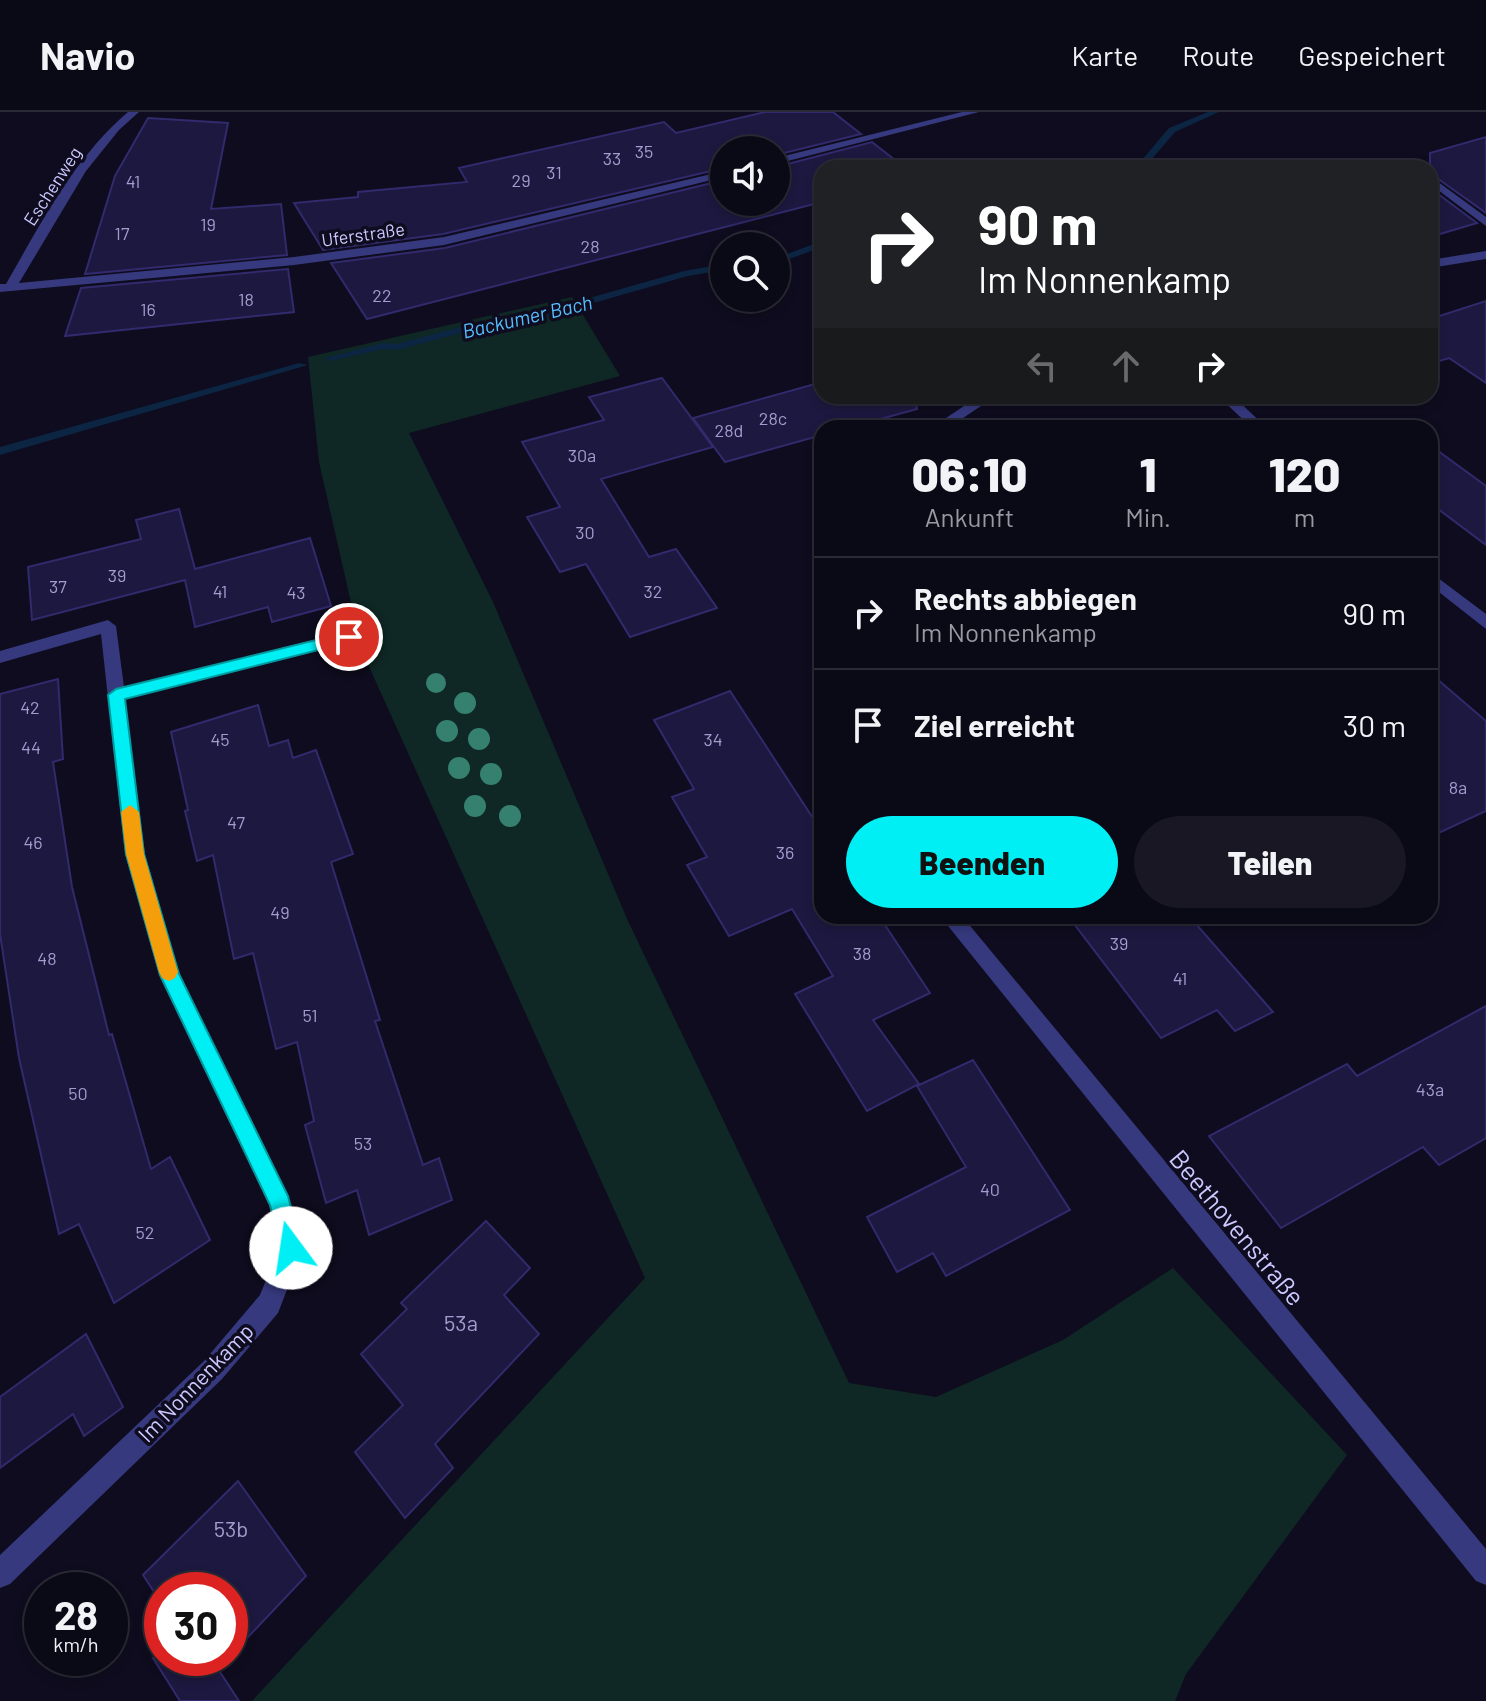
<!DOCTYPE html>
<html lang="de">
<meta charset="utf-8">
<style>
:root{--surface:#0a0916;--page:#181723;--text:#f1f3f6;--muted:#999aa1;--line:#2a2a35;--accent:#00eff4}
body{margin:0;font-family:Barlow,sans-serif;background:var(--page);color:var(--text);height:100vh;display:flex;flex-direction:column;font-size:30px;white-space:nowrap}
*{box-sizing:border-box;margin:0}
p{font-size:26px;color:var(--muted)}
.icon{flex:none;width:44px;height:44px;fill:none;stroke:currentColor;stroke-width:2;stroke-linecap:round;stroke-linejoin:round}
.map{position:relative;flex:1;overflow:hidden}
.drawer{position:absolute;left:814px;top:308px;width:624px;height:504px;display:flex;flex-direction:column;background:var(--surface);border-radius:24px;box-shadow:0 4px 12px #0003,0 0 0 2px var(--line)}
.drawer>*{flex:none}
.banner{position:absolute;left:814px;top:48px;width:624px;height:244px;border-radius:24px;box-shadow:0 4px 12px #0003,0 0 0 2px var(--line);background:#202124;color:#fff;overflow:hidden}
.tools{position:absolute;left:710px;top:24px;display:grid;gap:16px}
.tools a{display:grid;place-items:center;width:80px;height:80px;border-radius:50%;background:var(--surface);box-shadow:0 4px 12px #0003,0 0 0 2px var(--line);font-size:40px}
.speed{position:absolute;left:24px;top:1460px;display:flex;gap:16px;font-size:40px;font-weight:700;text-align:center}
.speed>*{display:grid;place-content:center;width:104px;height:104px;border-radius:50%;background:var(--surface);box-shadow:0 4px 12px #0003,0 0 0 2px var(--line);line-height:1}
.speed small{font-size:20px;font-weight:400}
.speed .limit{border:12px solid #d22;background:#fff;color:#111}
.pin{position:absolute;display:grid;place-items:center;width:68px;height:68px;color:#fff;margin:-34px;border:4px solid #fff;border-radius:50%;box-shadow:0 2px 8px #0007}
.me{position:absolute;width:88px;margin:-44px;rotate:346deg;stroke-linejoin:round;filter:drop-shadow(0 0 6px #0008)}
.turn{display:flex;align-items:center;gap:28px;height:168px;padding:0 32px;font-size:36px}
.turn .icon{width:104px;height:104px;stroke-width:2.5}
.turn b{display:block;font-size:56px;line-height:68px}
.lanes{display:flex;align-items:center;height:76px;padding:0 32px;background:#0003;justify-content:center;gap:40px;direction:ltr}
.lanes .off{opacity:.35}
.eta{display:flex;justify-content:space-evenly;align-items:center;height:136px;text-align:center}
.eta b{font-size:48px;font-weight:800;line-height:56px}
.cta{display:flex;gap:16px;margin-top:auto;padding:16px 32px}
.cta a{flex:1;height:92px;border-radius:48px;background:var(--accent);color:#111;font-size:32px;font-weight:800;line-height:92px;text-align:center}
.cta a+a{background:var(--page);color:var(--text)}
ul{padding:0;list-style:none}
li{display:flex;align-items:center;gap:24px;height:112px;padding:0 32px;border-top:2px solid var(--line)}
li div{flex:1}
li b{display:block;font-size:30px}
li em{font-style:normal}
header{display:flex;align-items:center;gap:48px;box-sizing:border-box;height:112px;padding:0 40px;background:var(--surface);border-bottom:2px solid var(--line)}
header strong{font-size:38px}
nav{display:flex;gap:44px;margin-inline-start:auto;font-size:28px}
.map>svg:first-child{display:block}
.green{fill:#0f2825}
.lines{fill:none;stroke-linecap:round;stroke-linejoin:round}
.stream{fill:#0b2543;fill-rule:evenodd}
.building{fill:#1d183f;stroke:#312a6c;stroke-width:2}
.minor{fill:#36397e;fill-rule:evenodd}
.tree{fill:#35806f}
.route{fill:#00eff4;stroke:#009b9f;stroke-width:2}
.slow{fill:#f59e0b}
.labels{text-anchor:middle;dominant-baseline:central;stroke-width:7;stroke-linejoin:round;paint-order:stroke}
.number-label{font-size:18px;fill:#a09dcf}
.far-street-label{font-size:18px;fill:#cbc9ff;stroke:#0e0c1e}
.far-water-label{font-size:20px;font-style:italic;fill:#57beff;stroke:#0e0c1e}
.near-number-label{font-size:22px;fill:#a09dcf}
.street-label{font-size:22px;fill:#cbc9ff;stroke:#0e0c1e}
.near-street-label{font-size:26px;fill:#cbc9ff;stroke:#0e0c1e}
</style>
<header>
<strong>Navio</strong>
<nav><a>Karte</a><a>Route</a><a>Gespeichert</a></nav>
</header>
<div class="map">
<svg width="1486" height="1589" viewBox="0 0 1486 1589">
<rect width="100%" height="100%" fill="#0e0c1e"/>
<polygon class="green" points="572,185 620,264 409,321 493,490 628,809 849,1271 936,1285 1063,1228 1173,1156 1347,1343 1186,1562 1175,1589 252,1589 645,1166 362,539 319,350 308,245"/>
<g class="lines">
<g class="stream">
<polygon points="1208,0 1219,0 1175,20 1144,56 1135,56 1169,16"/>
<polygon points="822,129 822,135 776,152 776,146"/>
<polygon points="724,152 724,158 688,164 548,204 476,217 397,238 383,237 330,249 325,246 383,231 397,232 475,211 547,198 684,159"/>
<polygon points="299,251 308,253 0,343 0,335"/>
</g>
</g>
<g class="building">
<polygon points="765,0 833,0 861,22 776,43 776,38 724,38 724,56 443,122 323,138 294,91 358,85 358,80 467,70 459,56 664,10 676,21"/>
<polygon points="148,6 228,11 211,97 281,92 287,143 85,162 115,64"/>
<polygon points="1486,25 1486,101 1430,61 1430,41"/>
<polygon points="872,30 905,56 822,56 822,90 367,207 331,151 445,136 724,68 724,90 776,90 776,55"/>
<polygon points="1430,76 1477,111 1430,125"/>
<polygon points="288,157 294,200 65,224 81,176"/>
<polygon points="1486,189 1486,271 1449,246 1430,252 1430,207"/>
<polygon points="662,266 713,335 601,367 649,445 676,437 717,496 630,525 586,452 560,460 527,405 560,395 522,330 604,308 589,285"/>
<polygon points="822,270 822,284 915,284 917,297 848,316 822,316 822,323 725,350 693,306"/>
<polygon points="1430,333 1486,374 1486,433 1430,391"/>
<polygon points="179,397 195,457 310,426 331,494 272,510 268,495 195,515 185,468 32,508 28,455 141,427 136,408"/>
<polygon points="1430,561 1486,609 1486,699 1430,725"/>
<polygon points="58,567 63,647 53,650 72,775 109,923 112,922 151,1057 170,1045 210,1128 114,1191 79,1112 59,1122 19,946 0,822 0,582"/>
<polygon points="730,579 822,720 822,804 879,804 930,881 873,908 919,972 867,999 795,882 833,864 792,797 729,824 687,753 707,745 672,685 694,677 654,608"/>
<polygon points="258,593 269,634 288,628 293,646 316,638 353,742 331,750 380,908 375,909 423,1053 439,1046 452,1088 369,1123 357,1078 326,1091 305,1013 314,1009 297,930 276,937 253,841 234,847 213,743 197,749 185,699 188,698 171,620"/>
<polygon points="1068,804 1189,804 1273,900 1235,919 1217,898 1161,926"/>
<polygon points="1486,894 1486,1026 1439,1053 1423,1035 1281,1116 1209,1024 1347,952 1357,964"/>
<polygon points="973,948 1070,1098 946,1164 933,1141 897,1160 867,1105 966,1055 917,974"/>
<polygon points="486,1109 530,1156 504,1183 539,1222 435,1332 453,1356 405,1406 355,1340 403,1293 361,1242 407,1197 401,1191"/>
<polygon points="86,1222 123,1295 84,1324 73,1302 0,1356 0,1285"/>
<polygon points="238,1369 306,1464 230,1544 230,1478 162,1478 162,1492 143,1463"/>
<polygon points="153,1546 228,1546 218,1557 239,1589 180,1589"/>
</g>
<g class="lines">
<g class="minor">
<path d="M128 0H139L119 18 86 59 19 171 294 145 444 125 724 59V65L444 133 294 153 0 180V172H6C41 111 74 46 128 0Z"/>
<polygon points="962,0 979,0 776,52 776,46"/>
<polygon points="1415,52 1421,56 1410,56"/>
<polygon points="1430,64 1486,105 1486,114 1430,72"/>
<polygon points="1486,139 1486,147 1430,156 1430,148"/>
<polygon points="979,284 996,284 948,316 931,316"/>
<polygon points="1218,284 1233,284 1267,316 1252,316"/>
<polygon points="1430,460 1486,502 1486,517 1430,473"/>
<polygon points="108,508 116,514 124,575 349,519 357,525 349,531 125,587 145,742 179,862 288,1083 303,1136 278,1201 222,1267 10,1472 0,1476 0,1443 204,1249 260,1183 279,1136 269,1093 159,863 125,742 101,522 0,551 0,539"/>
<polygon points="940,804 962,804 1486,1437 1486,1473 1476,1469"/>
</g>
</g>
<g class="tree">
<circle cx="436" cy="571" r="10"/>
<circle cx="465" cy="591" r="11"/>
<circle cx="447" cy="619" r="11"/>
<circle cx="479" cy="627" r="11"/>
<circle cx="459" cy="656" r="11"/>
<circle cx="491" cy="662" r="11"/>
<circle cx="475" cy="694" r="11"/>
<circle cx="510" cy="704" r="11"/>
</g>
<polygon class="route" points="349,520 354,521 354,529 125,587 144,742 179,862 288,1084 302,1136 299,1144 291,1147 283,1144 270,1093 160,863 126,742 108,583 116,577"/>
<polygon class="slow" points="130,693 139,700 144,742 178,860 175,866 169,869 162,866 159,860 126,742 121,700"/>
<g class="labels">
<g class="number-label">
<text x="644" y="39">35</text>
<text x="612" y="46">33</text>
<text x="554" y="60">31</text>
<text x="521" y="68">29</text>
<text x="133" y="69">41</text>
<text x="208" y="112">19</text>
<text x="122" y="121">17</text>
<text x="590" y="134">28</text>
<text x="382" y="183">22</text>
<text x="246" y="187">18</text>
<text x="148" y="197">16</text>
<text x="773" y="306">28c</text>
<text x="729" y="318">28d</text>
<text x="582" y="343">30a</text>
<text x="585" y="420">30</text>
<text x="117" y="463">39</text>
<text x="58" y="474">37</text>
<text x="220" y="479">41</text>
<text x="653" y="479">32</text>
<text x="296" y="480">43</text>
<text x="30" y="595">42</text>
<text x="220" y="627">45</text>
<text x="713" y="627">34</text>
<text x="31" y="635">44</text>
<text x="1458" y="675">8a</text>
<text x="236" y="710">47</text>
<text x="33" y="730">46</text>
<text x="785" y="740">36</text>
<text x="280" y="800">49</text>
<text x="1119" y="831">39</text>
<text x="862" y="841">38</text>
<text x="47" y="846">48</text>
<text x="1180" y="866">41</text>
<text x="310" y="903">51</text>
<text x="1430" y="977">43a</text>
<text x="78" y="981">50</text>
<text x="363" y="1031">53</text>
<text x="990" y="1077">40</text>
<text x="145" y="1120">52</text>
</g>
<g class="far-street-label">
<text transform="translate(52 74) rotate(-57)">Eschenweg</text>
<text transform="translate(363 122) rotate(-8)">Uferstraße</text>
</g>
<g class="far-water-label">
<text transform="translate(527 204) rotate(-13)">Backumer Bach</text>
</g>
<g class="near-number-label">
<text x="461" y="1210">53a</text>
<text x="231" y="1416">53b</text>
</g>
<g class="street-label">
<text transform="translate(195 1270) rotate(-46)">Im Nonnenkamp</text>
</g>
<g class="near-street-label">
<text transform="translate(1238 1115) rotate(50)">Beethovenstraße</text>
</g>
</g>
</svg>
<div class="tools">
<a><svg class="icon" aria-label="sound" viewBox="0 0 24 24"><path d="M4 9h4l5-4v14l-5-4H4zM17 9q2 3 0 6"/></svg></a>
<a><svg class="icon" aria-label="search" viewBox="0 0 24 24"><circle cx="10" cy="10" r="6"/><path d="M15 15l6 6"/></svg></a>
</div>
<div class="speed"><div>28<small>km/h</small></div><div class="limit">30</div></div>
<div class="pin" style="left:349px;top:525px;background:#d93025"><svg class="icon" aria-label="arrive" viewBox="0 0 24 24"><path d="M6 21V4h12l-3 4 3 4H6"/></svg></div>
<svg class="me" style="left:291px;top:1136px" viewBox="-20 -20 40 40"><circle r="19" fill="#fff"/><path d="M0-13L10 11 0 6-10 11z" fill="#00eff4"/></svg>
<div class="banner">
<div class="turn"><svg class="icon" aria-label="right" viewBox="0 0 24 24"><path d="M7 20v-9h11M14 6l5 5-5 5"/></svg><div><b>90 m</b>Im Nonnenkamp</div></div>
<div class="lanes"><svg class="icon off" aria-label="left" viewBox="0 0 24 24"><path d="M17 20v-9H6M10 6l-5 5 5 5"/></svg><svg class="icon off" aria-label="ahead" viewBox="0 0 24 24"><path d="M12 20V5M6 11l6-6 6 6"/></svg><svg class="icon" aria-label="right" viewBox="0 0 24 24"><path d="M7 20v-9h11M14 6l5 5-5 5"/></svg></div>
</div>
<section class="drawer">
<div class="eta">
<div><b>06:10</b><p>Ankunft</p></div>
<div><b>1</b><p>Min.</p></div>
<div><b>120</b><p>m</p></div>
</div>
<ul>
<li><svg class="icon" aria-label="right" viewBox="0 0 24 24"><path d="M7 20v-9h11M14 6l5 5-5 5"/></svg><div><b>Rechts abbiegen</b><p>Im Nonnenkamp</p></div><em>90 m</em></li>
<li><svg class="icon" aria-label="arrive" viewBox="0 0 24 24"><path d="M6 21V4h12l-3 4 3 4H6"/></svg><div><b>Ziel erreicht</b></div><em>30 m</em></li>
</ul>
<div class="cta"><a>Beenden</a><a>Teilen</a></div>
</section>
</div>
